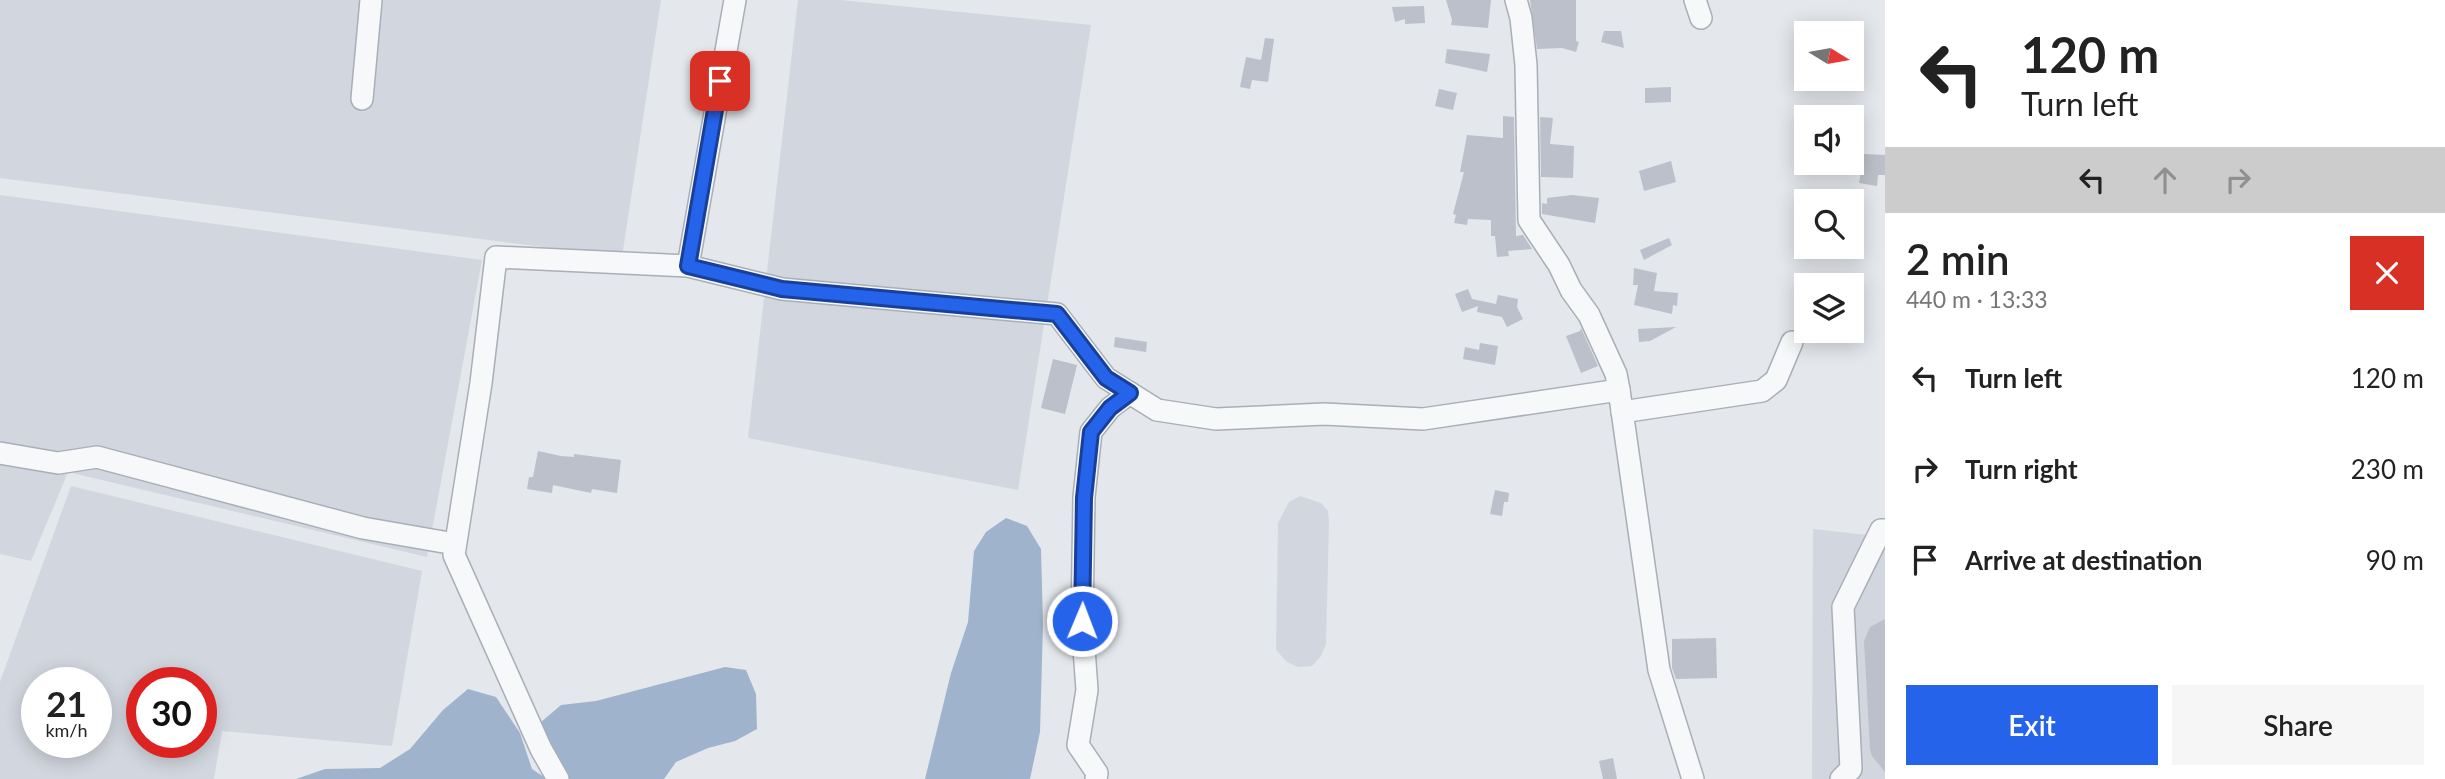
<!DOCTYPE html>
<meta charset="utf-8">
<style>
:root{--surface:#fff;--page:#f6f6f6;--text:#222;--muted:#767676;--accent:#2563eb}
body{margin:0;font-family:Lato,sans-serif;background:var(--page);color:var(--text);height:100vh;display:flex;flex-direction:column;font-size:26px;white-space:nowrap}
*{box-sizing:border-box;margin:0}
p{font-size:23px;color:var(--muted)}
.icon{flex:none;width:38px;height:38px;fill:none;stroke:currentColor;stroke-width:2;stroke-linecap:round;stroke-linejoin:round}
.map{position:relative;flex:1;overflow:hidden}
.panel{display:flex;flex-direction:column;background:var(--surface);width:560px}
.panel>*{flex:none}
.hud{background:#fff;color:var(--text);overflow:hidden}
.needle{width:46px;rotate:101deg}
.controls{position:absolute;left:1794px;top:21px;display:grid;gap:14px}
.controls a{display:grid;place-items:center;width:70px;height:70px;border-radius:0px;background:var(--surface);box-shadow:0 4px 18px #0003;font-size:35px}
.speed{position:absolute;left:21px;top:667px;display:flex;gap:14px;font-size:35px;font-weight:700;text-align:center}
.speed>*{display:grid;place-content:center;width:91px;height:91px;border-radius:50%;background:var(--surface);box-shadow:0 4px 18px #0003;line-height:1}
.speed small{font-size:18px;font-weight:400}
.speed .limit{border:10px solid #d22;background:#fff;color:#111}
.pin{position:absolute;display:grid;place-items:center;width:60px;height:60px;color:#fff;margin:-30px;border-radius:14px;box-shadow:0 4px 10px #0006}
.me{position:absolute;width:77px;margin:-38px;rotate:1deg;stroke-linejoin:round;filter:drop-shadow(0 0 5px #0008)}
.turn{display:flex;align-items:center;gap:24px;height:147px;padding:0 21px;font-size:32px}
.turn .icon{width:91px;height:91px;stroke-width:2.5}
.turn b{display:block;font-size:49px;line-height:60px}
.lanes{display:flex;align-items:center;height:66px;padding:0 21px;background:#0003;justify-content:center;gap:35px;direction:ltr}
.lanes .off{opacity:.35}
.round{display:grid;place-items:center;flex:none;width:74px;height:74px;border-radius:0px;background:var(--page)}
.overview{display:flex;align-items:center;justify-content:space-between;height:119px;padding:0 21px}
h1{font-size:42px;font-weight:600;line-height:52px}
.button{display:flex;gap:14px;margin-top:auto;padding:14px 21px}
.button a{flex:1;height:80px;border-radius:0px;background:var(--accent);color:#fff;font-size:28px;font-weight:600;line-height:80px;text-align:center}
.button a+a{background:var(--page);color:var(--text)}
ul{padding:0;list-style:none}
li{display:flex;align-items:center;gap:21px;height:91px;padding:0 21px}
li div{flex:1}
li b{display:block;font-size:26px}
li em{font-style:normal}
main{display:flex;flex:1;min-height:0}
.map>svg:first-child{display:block}
.built{fill:#d2d6de;fill-rule:evenodd}
.water{fill:#9fb4cc}
.building{fill:#bbc0ca}
.lines{fill:none;stroke-linecap:round;stroke-linejoin:round}
.minor-casing{stroke:#a9aeb7;stroke-width:24}
.minor{stroke:#f7f8fa;stroke-width:21}
.route-casing{stroke:#184099;stroke-width:18}
.route{stroke:#2563eb;stroke-width:12}
</style>
<main>
<div class="map">
<svg width="1885" height="779" viewBox="0 0 1885 779">
<rect width="100%" height="100%" fill="#e4e7ec"/>
<g class="built">
<polygon points="0,0 661,0 622,257 0,178"/>
<polygon points="798,0 840,0 1091,25 1018,490 748,438"/>
<polygon points="0,195 482,260 427,557 68,472 31,561 0,554"/>
<path d="M71 486 422 571 392 746 222 731 214 779H0V682ZM96 682V742H37V682ZM201 682V742H142V682Z"/>
<polygon points="1300,496 1321,503 1328,511 1329,522 1326,644 1321,656 1312,666 1298,667 1287,662 1276,650 1278,523 1289,502"/>
<polygon points="1813,529 1885,537 1885,779 1812,779"/>
</g>
<g class="water">
<polygon points="1006,518 1027,526 1041,549 1043,624 1040,732 1030,779 925,779 951,673 968,622 974,551 986,532"/>
<polygon points="725,667 746,670 756,694 757,729 735,741 708,748 676,762 664,779 567,779 548,745 540,723 561,705 596,701"/>
<polygon points="468,689 496,697 520,733 532,769 547,779 296,779 325,769 380,768 410,749 443,710"/>
</g>
<g class="building">
<polygon points="1446,0 1491,0 1488,28 1451,25 1452,20"/>
<polygon points="1530,0 1576,0 1576,41 1579,42 1576,52 1562,48 1537,49"/>
<polygon points="1424,6 1425,23 1405,24 1405,19 1395,22 1392,7"/>
<polygon points="1604,31 1621,31 1624,48 1601,42"/>
<polygon points="1265,38 1274,39 1268,82 1252,80 1250,89 1240,87 1246,57 1261,60"/>
<polygon points="1447,49 1490,54 1487,72 1445,63"/>
<polygon points="1671,87 1671,102 1645,103 1645,88"/>
<polygon points="1439,89 1457,93 1453,110 1435,106"/>
<polygon points="1503,116 1514,117 1516,236 1523,235 1532,249 1508,251 1509,256 1497,257 1495,236 1491,236 1491,220 1468,219 1467,225 1454,223 1456,215 1453,214 1464,172 1460,172 1467,135 1503,138"/>
<polygon points="1540,117 1553,118 1550,144 1574,146 1573,178 1541,177"/>
<polygon points="1864,154 1885,155 1885,175 1878,175 1877,186 1859,183"/>
<polygon points="1671,161 1676,182 1644,191 1639,171"/>
<polygon points="1572,195 1599,198 1595,223 1542,214 1542,203 1547,204 1547,198"/>
<polygon points="1669,238 1672,245 1644,260 1640,250"/>
<polygon points="1634,268 1657,273 1654,291 1678,293 1677,306 1673,305 1672,314 1634,305 1638,285 1633,285"/>
<polygon points="1468,289 1472,299 1496,304 1498,295 1518,299 1517,307 1523,319 1507,327 1502,317 1477,312 1478,306 1462,312 1455,294"/>
<polygon points="1676,327 1650,341 1639,342 1638,329"/>
<polygon points="1581,328 1598,366 1581,373 1566,336 1580,331"/>
<polygon points="1115,337 1147,342 1146,352 1114,347"/>
<polygon points="1480,343 1498,346 1495,365 1463,359 1465,347 1479,350"/>
<polygon points="1053,359 1077,365 1065,414 1041,408"/>
<polygon points="538,451 561,456 574,457 574,454 621,460 617,493 592,489 591,493 553,485 552,493 527,489 529,477 533,477"/>
<polygon points="1495,490 1509,493 1508,502 1504,502 1502,516 1490,514"/>
<polygon points="1885,619 1885,772 1872,756 1870,749 1864,641 1870,627"/>
<polygon points="1716,638 1717,678 1676,679 1672,668 1672,639"/>
<polygon points="1613,758 1617,779 1603,779 1599,761"/>
</g>
<g class="lines">
<g class="minor-casing">
<g id="minor">
<polyline points="1516,0 1521,18 1526,65 1529,220 1559,265 1571,290 1589,315 1616,374 1619,390"/>
<polyline points="1695,0 1701,18"/>
<polyline points="362,99 371,0"/>
<polyline points="688,266 735,0"/>
<polyline points="1622,412 1762,391 1776,380 1792,342"/>
<polyline points="0,453 58,463 97,457 363,528 455,544"/>
<polyline points="558,779 541,749 454,555 481,383 496,257 688,266 782,289 1057,314 1106,378 1157,410 1216,419 1324,414 1423,419 1619,390 1659,670 1693,779"/>
<polyline points="1096,779 1097,773 1078,745 1087,690 1082,621 1084,497 1091,432 1110,408 1130,393"/>
<polyline points="1841,779 1851,769 1843,607 1881,530 1885,530"/>
</g>
</g>
<use href="#minor" class="minor"/>
</g>
<g class="lines">
<g class="route-casing">
<polyline id="route" points="720,81 688,266 782,289 1057,314 1106,378 1130,393 1110,408 1091,432 1084,498 1082,621"/>
</g>
<use href="#route" class="route"/>
</g>
</svg>
<div class="controls">
<a><svg class="needle" viewBox="-14 -14 28 28"><path d="M0-13l5 13h-10z" fill="#e53935"/><path d="M0 13l5-13h-10z" fill="#767676"/></svg></a>
<a><svg class="icon" aria-label="sound" viewBox="0 0 24 24"><path d="M4 9h4l5-4v14l-5-4H4zM17 9q2 3 0 6"/></svg></a>
<a><svg class="icon" aria-label="search" viewBox="0 0 24 24"><circle cx="10" cy="10" r="6"/><path d="M15 15l6 6"/></svg></a>
<a><svg class="icon" aria-label="layers" viewBox="0 0 24 24"><path d="M12 4l9 5-9 5-9-5zM3 14l9 5 9-5"/></svg></a>
</div>
<div class="speed"><div>21<small>km/h</small></div><div class="limit">30</div></div>
<div class="pin" style="left:720px;top:81px;background:#d93025"><svg class="icon" aria-label="arrive" viewBox="0 0 24 24"><path d="M6 21V4h12l-3 4 3 4H6"/></svg></div>
<svg class="me" style="left:1082px;top:621px" viewBox="-20 -20 40 40"><circle r="17" fill="#2563eb" stroke="#fff" stroke-width="3"/><path d="M0-11L8 9 0 5-8 9z" fill="#fff"/></svg>
</div>
<section class="panel">
<div class="hud">
<div class="turn"><svg class="icon" aria-label="left" viewBox="0 0 24 24"><path d="M17 20v-9H6M10 6l-5 5 5 5"/></svg><div><b>120 m</b>Turn left</div></div>
<div class="lanes"><svg class="icon" aria-label="left" viewBox="0 0 24 24"><path d="M17 20v-9H6M10 6l-5 5 5 5"/></svg><svg class="icon off" aria-label="ahead" viewBox="0 0 24 24"><path d="M12 20V5M6 11l6-6 6 6"/></svg><svg class="icon off" aria-label="right" viewBox="0 0 24 24"><path d="M7 20v-9h11M14 6l5 5-5 5"/></svg></div>
</div>
<div class="overview"><div><h1>2 min</h1><p>440 m · 13:33</p></div><a class="round" style="background:#d93025;color:#fff"><svg class="icon" aria-label="close" viewBox="0 0 24 24"><path d="M6 6l12 12M18 6L6 18"/></svg></a></div>
<ul>
<li><svg class="icon" aria-label="left" viewBox="0 0 24 24"><path d="M17 20v-9H6M10 6l-5 5 5 5"/></svg><div><b>Turn left</b></div><em>120 m</em></li>
<li><svg class="icon" aria-label="right" viewBox="0 0 24 24"><path d="M7 20v-9h11M14 6l5 5-5 5"/></svg><div><b>Turn right</b></div><em>230 m</em></li>
<li><svg class="icon" aria-label="arrive" viewBox="0 0 24 24"><path d="M6 21V4h12l-3 4 3 4H6"/></svg><div><b>Arrive at destination</b></div><em>90 m</em></li>
</ul>
<div class="button"><a>Exit</a><a>Share</a></div>
</section>
</main>
